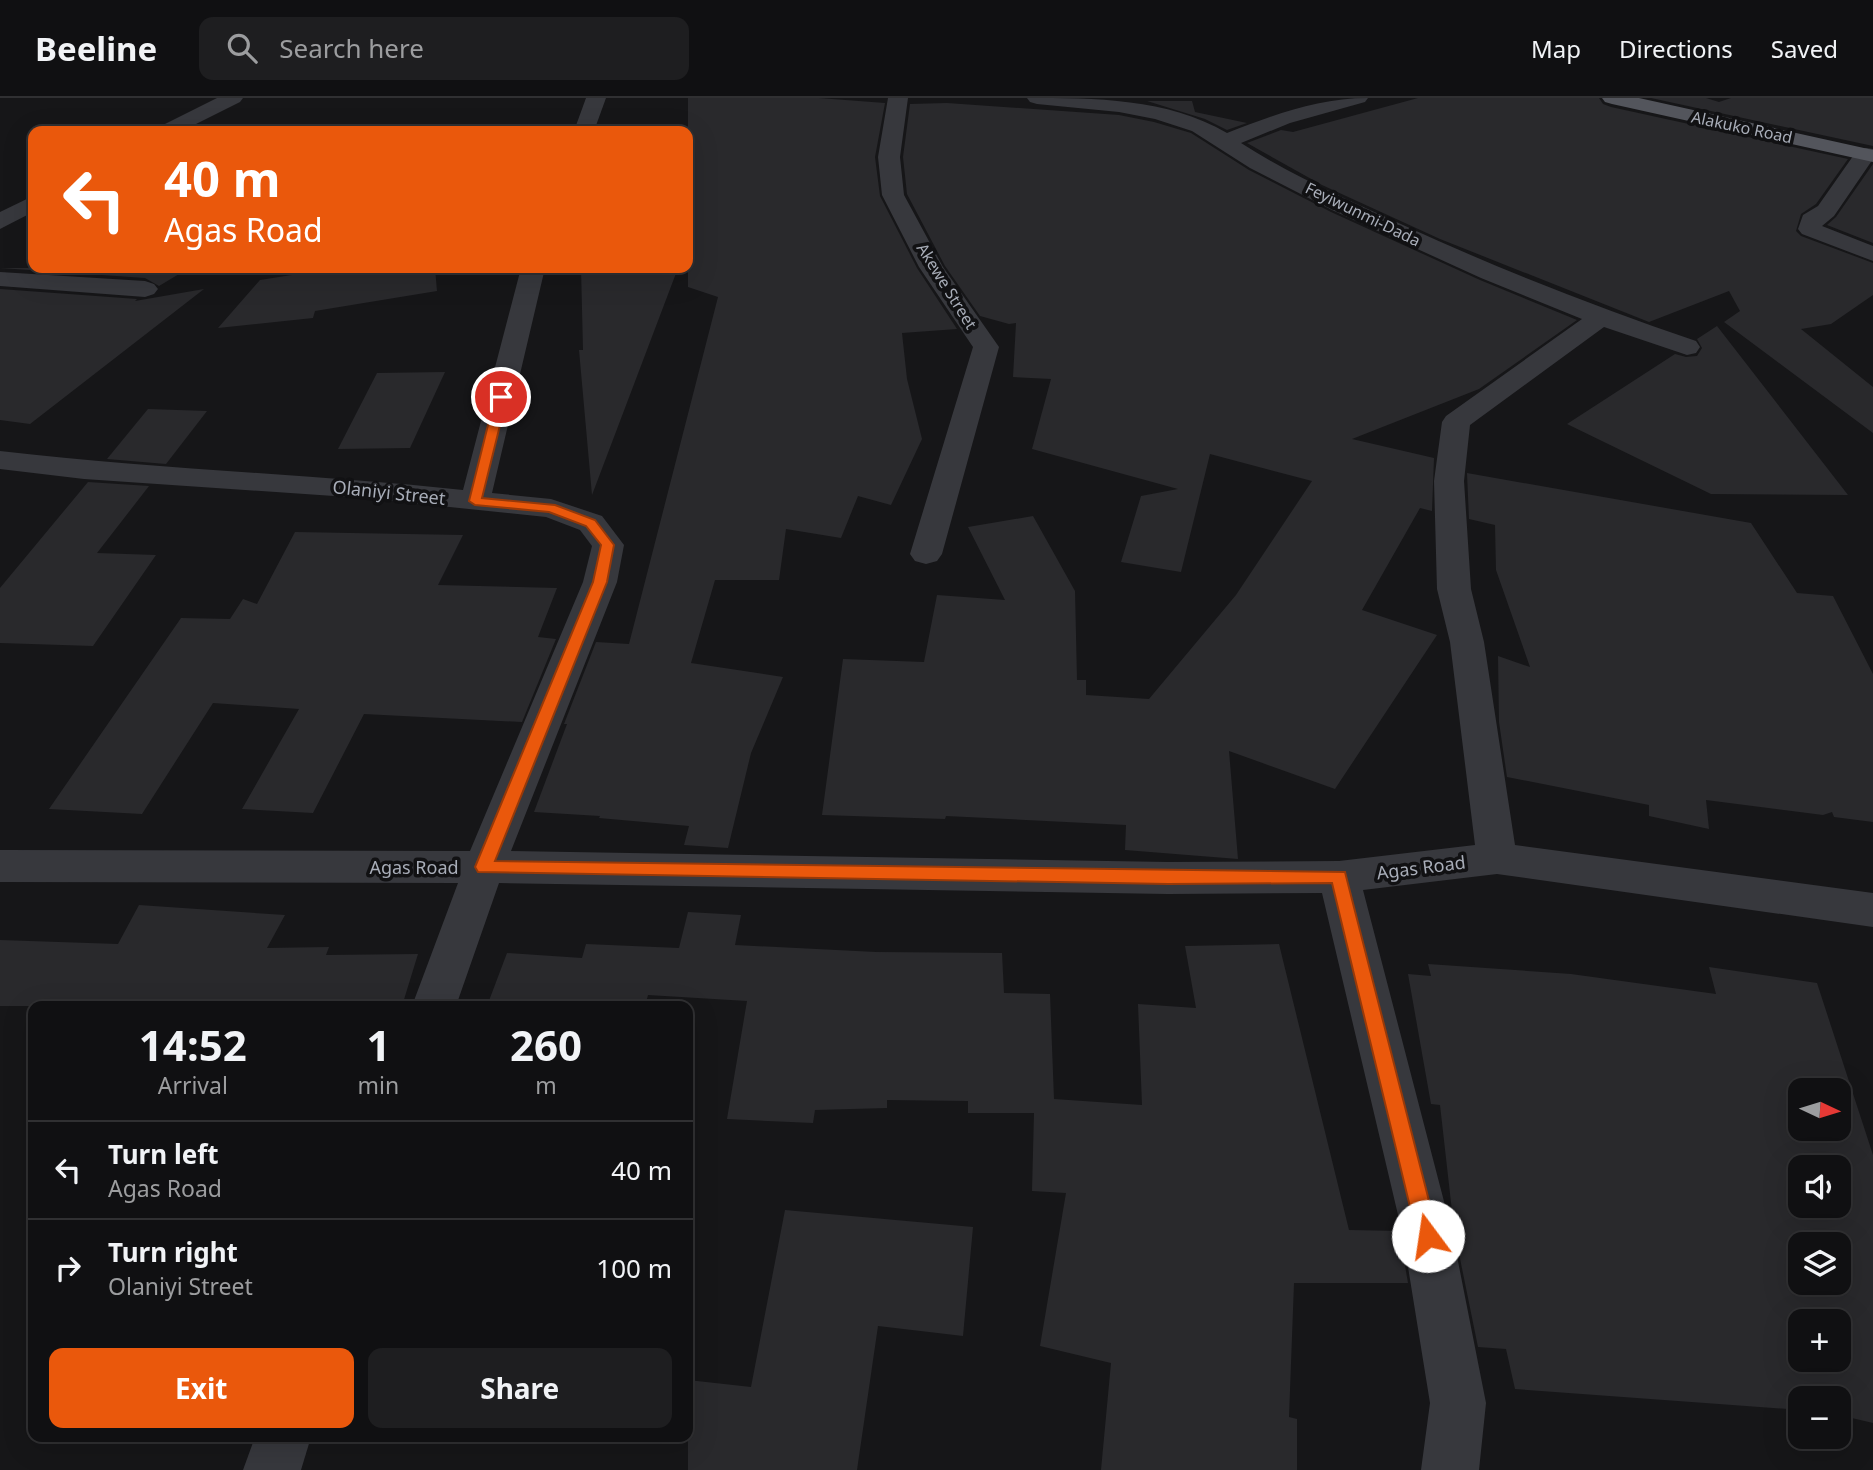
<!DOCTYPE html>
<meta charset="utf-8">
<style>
:root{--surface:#101012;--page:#1e1e20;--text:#f1f3f6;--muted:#9c9d9f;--line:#303032;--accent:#ea580c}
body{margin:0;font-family:"Noto Sans",sans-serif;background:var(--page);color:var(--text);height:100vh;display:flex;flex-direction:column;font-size:26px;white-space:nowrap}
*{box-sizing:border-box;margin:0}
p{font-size:23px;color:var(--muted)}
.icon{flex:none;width:38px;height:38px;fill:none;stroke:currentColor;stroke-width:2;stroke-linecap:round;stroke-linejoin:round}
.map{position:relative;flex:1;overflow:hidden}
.side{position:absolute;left:28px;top:903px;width:665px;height:441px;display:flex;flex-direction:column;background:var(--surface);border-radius:14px;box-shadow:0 7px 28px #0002,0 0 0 2px var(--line)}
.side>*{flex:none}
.top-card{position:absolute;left:28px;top:28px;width:665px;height:147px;border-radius:14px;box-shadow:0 7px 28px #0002,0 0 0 2px var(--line);background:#ea580c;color:#fff;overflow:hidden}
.needle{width:46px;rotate:94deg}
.buttons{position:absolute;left:1788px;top:980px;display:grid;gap:14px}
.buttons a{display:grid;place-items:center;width:63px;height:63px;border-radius:14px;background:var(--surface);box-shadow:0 7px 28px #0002,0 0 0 2px var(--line);font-size:35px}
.pin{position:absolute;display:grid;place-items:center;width:60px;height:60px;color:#fff;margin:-30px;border:4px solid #fff;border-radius:50%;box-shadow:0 2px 7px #0007}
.me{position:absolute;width:77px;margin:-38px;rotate:346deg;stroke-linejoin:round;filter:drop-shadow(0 0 5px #0008)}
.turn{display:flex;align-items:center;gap:24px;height:147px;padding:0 21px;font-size:32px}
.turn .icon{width:91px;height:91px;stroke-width:2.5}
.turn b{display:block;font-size:49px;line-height:60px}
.eta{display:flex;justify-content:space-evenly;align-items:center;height:119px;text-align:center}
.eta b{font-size:42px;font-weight:700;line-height:49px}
.button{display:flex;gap:14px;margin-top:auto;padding:14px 21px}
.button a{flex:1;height:80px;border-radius:14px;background:var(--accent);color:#fff;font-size:28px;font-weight:700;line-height:80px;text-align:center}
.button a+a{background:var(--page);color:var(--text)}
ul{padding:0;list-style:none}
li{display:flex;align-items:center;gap:21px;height:98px;padding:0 21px;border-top:2px solid var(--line)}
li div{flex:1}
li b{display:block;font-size:26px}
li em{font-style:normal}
header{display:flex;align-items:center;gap:42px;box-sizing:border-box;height:98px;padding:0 35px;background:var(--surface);border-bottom:2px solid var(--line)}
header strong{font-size:33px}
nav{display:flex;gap:38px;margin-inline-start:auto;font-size:24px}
.search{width:490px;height:63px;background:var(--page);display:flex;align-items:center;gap:18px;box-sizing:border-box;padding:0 24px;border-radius:14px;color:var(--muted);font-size:26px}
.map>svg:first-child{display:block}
.building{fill:#29292c;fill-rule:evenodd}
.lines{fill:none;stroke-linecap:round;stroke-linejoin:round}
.minor{fill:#37383d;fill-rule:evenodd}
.major{fill:#53555c;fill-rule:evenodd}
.route{fill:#ea580c;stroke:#983908;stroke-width:2}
.labels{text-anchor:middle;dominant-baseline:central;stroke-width:7;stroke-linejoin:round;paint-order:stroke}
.far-street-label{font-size:16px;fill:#a8adb8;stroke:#111113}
.street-label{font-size:18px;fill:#a8adb8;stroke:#111113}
</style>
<header>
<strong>Beeline</strong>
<div class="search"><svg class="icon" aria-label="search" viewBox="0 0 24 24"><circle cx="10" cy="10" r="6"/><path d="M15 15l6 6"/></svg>Search here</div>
<nav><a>Map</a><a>Directions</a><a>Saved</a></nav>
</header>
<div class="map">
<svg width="1873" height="1372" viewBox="0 0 1873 1372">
<rect width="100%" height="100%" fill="#161618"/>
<g class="building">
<polygon points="688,0 819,0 885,5 875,59 880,98 917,170 957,231 902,235 907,281 922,341 891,407 858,398 841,440 786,431 779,482 715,482 691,565 783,579 751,655 728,750 684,747 689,728 599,720 600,718 534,714 567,626 564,626 596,544 629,546 718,199 688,189"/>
<polygon points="1418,0 1599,0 1603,6 1611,9 1848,61 1816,106 1801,116 1796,133 1801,138 1873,165 1873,197 1831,226 1801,231 1873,289 1873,335 1724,224 1740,213 1729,193 1649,224 1440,141 1322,87 1247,45 1281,32 1293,34"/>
<polygon points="1651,0 1706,0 1719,4 1731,0 1873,0 1873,48"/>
<polygon points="1147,3 1192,3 1195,14 1247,25 1227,32 1205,21"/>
<polygon points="947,5 1119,17 1154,24 1191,35 1249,72 1331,114 1480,182 1577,222 1479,291 1352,341 1434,360 1432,413 1420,410 1362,512 1437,537 1335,691 1229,653 1238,761 1125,752 1126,727 946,718 945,721 822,717 843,561 924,564 937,497 1005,502 968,429 1033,418 1075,493 1077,582 1086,582 1086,597 1149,601 1236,497 1312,383 1210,356 1181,474 1121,464 1141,398 1178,391 1032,351 1051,281 1013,279 1016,225 1009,226 980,218 945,168 907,96 903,59 910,6"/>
<polygon points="1873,66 1873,145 1827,127 1836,119"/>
<polygon points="0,170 189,170 159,188 145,180"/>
<polygon points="336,170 435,170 437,193 315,213 313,220 218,230 260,182"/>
<polygon points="581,170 678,170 592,397 579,252 583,252"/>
<polygon points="0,191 137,201 135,203 204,191 30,326 0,322"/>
<polygon points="1717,228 1848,397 1711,396 1567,326 1675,256 1686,259 1697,258 1702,250 1697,241"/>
<polygon points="445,274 410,350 338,351 377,275"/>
<polygon points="148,311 207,313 166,366 107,361"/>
<polygon points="1467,375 1751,425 1797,495 1833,498 1873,576 1873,724 1834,719 1832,714 1823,717 1706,702 1709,731 1649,718 1649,707 1507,679 1499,624 1498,558 1530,569 1496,472 1495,427 1469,421"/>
<polygon points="88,384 149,388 97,455 156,457 93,548 0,545 0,490"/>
<polygon points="295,434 463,437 438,487 557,490 538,539 556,541 522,624 364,616 313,715 242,711 299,611 213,605 142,716 49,711 181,520 230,521 243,501 257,506"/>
<polygon points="139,807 285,817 267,850 329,849 326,857 418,856 402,908 0,908 0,842 118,846"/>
<polygon points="688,814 741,817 735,847 876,854 1002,855 1004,895 1050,896 1054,1001 1142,1007 1138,906 1196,910 1185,848 1279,846 1349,1132 1399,1133 1408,1185 1294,1185 1289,1319 1297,1321 1297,1372 1101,1372 1111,1265 1040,1248 1066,1095 1032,1093 1034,1015 968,1015 968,1003 887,1002 887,1010 815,1012 813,1025 727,1021 747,903 648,897 645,908 487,908 507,855 582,860 586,846 679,850"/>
<path d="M1428 866 1571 876 1716 896 1709 869 1817 885 1873 1057V1325L1839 1317V1300H1801V1312L1515 1291 1506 1251 1478 1249 1454 1131 1440 1007 1431 1006 1408 876 1431 878ZM1801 992H1839V1031H1801ZM1801 1069H1839V1108H1801ZM1801 1146H1839V1185H1801ZM1801 1223H1839V1262H1801Z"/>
<polygon points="785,1112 973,1129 963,1238 878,1228 857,1372 688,1372 688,1282 751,1289"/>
</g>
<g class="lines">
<g class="minor">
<polygon points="217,0 243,0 240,4 182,33 156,33 159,29"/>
<polygon points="586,0 606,0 594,33 574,33"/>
<polygon points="888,0 908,0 900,59 904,97 943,169 999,249 942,456 937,463 926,466 915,463 910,456 973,249 919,169 882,97 878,59"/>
<path d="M1027 0C1095 0 1167 0 1227 35 1274 17 1317 0 1368 0L1365 4 1290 25 1241 45C1292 78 1348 102 1403 127 1499 171 1596 209 1696 243L1700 249 1696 255 1687 257 1604 229 1470 327 1464 383 1471 491 1484 544 1515 747 1873 795V829L1497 776 1363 792 1453 1138 1486 1305 1479 1372H1421L1430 1305 1403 1138 1322 795 1168 796 499 785 456 908H412L458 785 0 784V752L470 753 583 484 592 448 580 432 546 419 363 400 84 381 0 371V353C154 371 309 376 463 392L521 170H545L492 395 551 401 602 418 624 447 617 484 511 753 1168 764 1339 763 1475 747 1450 544 1437 491 1434 383 1442 324 1446 318 1582 221 1481 180 1332 112 1250 70 1192 33 1155 21 1119 14 1037 6 1030 4Z"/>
<polygon points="1866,50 1873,51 1873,61 1834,118 1822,128 1873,148 1873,163 1802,136 1798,131 1803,117 1818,108 1858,51"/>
<polygon points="33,98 33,114 0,131 0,114"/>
<polygon points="0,174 145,183 154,186 158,191 154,196 145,199 0,188"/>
<polygon points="255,1339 311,1339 301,1372 243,1372"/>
</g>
<polygon class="major" points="1602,0 1639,0 1873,52 1873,64 1612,6 1605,4"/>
</g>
<polygon class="route" points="501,296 507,299 482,400 555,407 595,422 614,447 607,484 495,763 1345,774 1438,1138 1435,1145 1428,1148 1420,1145 1417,1138 1332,785 1168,786 478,774 475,769 593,484 601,447 586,428 549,414 475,407 469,403 495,299"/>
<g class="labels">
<g class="far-street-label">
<text transform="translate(1742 29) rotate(12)">Alakuko Road</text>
<text transform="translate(1363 116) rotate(26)">Feyiwunmi-Dada</text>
<text transform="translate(947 188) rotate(58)">Akewe Street</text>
</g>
<g class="street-label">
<text transform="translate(389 394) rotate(6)">Olaniyi Street</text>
<text x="414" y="769">Agas Road</text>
<text transform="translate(1421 769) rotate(-7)">Agas Road</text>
</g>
</g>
</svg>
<div class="buttons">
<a><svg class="needle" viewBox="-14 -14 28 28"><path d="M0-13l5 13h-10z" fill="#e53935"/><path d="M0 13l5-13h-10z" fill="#9c9d9f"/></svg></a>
<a><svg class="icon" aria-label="sound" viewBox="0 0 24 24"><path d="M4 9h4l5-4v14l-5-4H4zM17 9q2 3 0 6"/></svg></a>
<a><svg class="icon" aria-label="layers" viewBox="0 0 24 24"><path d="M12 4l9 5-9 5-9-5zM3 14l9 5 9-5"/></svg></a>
<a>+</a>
<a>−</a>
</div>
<div class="pin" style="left:501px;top:299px;background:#d93025"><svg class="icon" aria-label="arrive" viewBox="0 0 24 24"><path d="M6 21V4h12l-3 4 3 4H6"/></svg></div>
<svg class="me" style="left:1428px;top:1138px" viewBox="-20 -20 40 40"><circle r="19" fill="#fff"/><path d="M0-13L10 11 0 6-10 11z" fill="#ea580c"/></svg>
<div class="top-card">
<div class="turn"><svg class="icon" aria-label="left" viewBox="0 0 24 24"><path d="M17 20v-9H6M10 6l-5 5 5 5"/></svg><div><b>40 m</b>Agas Road</div></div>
</div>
<section class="side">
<div class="eta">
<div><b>14:52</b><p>Arrival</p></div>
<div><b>1</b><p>min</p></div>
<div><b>260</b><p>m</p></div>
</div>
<ul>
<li><svg class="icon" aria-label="left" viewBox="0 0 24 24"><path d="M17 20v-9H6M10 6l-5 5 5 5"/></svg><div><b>Turn left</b><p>Agas Road</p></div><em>40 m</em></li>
<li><svg class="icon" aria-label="right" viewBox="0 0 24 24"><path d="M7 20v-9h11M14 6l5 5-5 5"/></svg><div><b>Turn right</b><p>Olaniyi Street</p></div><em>100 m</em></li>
</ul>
<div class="button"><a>Exit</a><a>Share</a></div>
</section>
</div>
